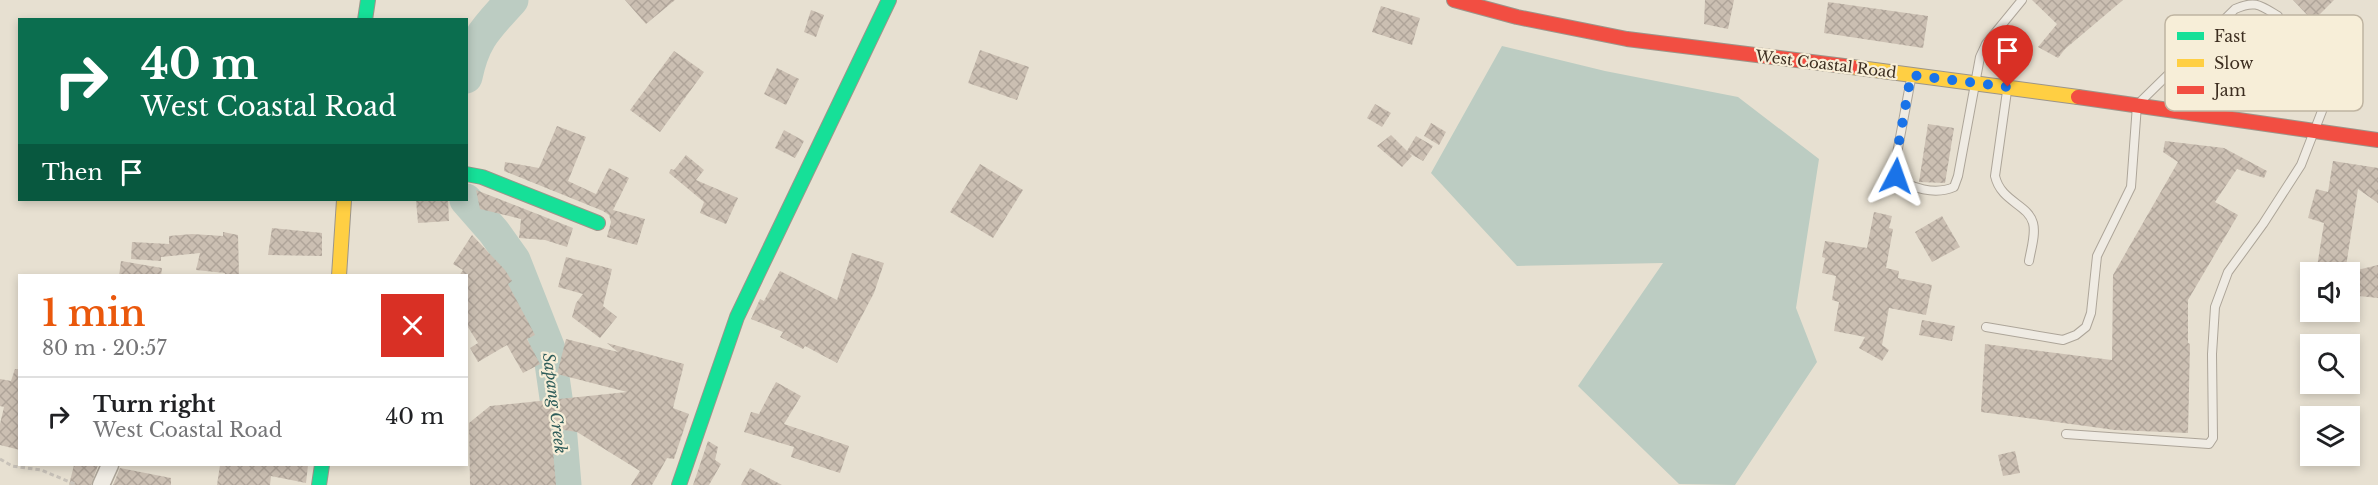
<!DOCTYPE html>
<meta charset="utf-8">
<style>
:root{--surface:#fff;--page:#f2f2f2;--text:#202124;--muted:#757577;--line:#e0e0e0;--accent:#ea580c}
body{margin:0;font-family:"Libre Baskerville",serif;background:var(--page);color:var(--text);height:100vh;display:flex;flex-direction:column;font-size:22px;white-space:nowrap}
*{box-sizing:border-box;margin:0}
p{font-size:20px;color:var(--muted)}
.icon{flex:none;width:33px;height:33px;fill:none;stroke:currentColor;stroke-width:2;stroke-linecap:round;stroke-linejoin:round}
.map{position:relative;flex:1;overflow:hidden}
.sheet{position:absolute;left:18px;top:274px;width:450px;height:192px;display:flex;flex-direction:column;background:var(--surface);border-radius:0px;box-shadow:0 3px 9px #0003}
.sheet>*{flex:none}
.top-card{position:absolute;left:18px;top:18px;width:450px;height:183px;border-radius:0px;box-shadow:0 3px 9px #0003;background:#0b6e4f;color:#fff;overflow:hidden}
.controls{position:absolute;left:2300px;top:262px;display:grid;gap:12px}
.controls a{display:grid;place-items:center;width:60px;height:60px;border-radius:0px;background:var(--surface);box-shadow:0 3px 9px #0003;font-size:30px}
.pin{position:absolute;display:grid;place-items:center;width:51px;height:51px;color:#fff;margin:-62px -26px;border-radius:50% 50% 50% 0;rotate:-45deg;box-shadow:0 0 6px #0007}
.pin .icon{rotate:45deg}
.me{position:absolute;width:66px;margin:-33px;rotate:4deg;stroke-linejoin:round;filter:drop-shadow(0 0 4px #0008)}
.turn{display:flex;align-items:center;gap:21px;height:126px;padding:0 24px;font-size:27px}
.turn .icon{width:78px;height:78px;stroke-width:2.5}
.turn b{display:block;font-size:42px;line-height:51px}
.then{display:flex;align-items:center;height:57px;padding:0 24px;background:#0003;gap:12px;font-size:22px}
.round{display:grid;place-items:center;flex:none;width:63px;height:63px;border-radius:0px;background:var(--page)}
.headline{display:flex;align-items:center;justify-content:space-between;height:102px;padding:0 24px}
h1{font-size:36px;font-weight:600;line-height:45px;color:var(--accent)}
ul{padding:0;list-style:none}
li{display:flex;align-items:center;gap:18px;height:78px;padding:0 24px;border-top:2px solid var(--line)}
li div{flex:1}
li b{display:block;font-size:22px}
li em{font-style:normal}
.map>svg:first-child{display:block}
.water{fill:#bcccc2}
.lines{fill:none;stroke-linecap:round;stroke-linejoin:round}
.river{stroke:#bcccc2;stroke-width:33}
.building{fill:url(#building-cross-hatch)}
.lane-casing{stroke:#ada599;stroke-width:10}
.street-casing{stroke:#ada599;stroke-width:19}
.fast-casing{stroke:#9c958a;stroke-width:16}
.slow-casing{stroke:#9c958a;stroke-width:16}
.jam-casing{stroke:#9c958a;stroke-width:16}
.path{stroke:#c8c2b9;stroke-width:3;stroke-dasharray:4.5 3;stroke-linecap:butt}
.lane{stroke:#efebe3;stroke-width:8}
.street{stroke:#efebe3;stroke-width:16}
.fast{stroke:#16e098;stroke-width:14}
.slow{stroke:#ffcf43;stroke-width:14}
.jam{stroke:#f24e42;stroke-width:14}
.route{stroke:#1a73e8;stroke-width:10;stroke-dasharray:0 18}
.labels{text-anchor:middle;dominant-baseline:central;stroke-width:4.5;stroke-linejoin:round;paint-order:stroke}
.street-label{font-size:15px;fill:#3d2e20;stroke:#f7eed8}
.water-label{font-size:16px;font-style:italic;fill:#2f5d5a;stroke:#f7eed8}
.key{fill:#f7eed8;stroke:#bfb4a1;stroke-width:1.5}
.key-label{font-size:16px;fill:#3d2e20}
</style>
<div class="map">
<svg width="2378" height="485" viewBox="0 0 2378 485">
<defs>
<pattern id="building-cross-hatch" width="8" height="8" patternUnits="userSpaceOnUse" patternTransform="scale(1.5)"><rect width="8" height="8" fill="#cbbfb2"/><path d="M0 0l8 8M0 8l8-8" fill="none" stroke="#afa499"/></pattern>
</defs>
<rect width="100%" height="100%" fill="#e7e0d1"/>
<polygon class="water" points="1502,46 1605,71 1738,97 1819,159 1796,308 1817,362 1735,485 1679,484 1578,386 1663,263 1517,266 1431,173"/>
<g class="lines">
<g class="river">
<path d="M466 77C474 38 487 28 512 0"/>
<polyline points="466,200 494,232 514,260 549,349 560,426 565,485"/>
</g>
</g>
<g class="building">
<polygon points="625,0 675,0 646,24"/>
<polygon points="1705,0 1734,0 1728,29 1704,24"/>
<polygon points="2032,0 2123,0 2065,49 2058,58 2038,47 2057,24"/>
<polygon points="2293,0 2334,0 2313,21"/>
<polygon points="1828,2 1928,16 1923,48 1824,33"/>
<polygon points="1381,6 1420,18 1412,45 1372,32"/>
<polygon points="811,10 824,15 816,37 804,32"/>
<polygon points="980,50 1029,67 1017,100 968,83"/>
<polygon points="674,51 704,72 660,132 630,110"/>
<polygon points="777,68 799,79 786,105 764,94"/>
<polygon points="1375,104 1391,113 1382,127 1367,118"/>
<polygon points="1431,123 1446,132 1439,145 1424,136"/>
<polygon points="1928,124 1954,128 1945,183 1919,182"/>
<polygon points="557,126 586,137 568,181 596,194 609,168 629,178 613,210 645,219 637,245 607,237 611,222 609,215 603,211 504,171 505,162 539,168"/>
<polygon points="784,130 804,141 795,158 775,148"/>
<polygon points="1391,135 1407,151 1416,136 1433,146 1423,161 1409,153 1412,156 1402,167 1377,146"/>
<polygon points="2165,141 2224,148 2267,171 2264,178 2237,169 2215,202 2238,215 2188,300 2188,343 2190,344 2188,433 2115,430 1981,412 1985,344 2112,360 2113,275 2178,162 2163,152"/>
<polygon points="686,155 704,170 696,180 738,198 726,224 700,213 704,202 669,173 671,169 674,170"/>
<polygon points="2333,161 2378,168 2378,203 2358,189 2345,273 2316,273 2324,223 2308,218 2316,189 2328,192"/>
<polygon points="980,164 1023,190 993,238 950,212"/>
<polygon points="476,190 573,228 567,247 545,240 519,238 521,219 480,209"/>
<polygon points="416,200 448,200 449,221 418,223"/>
<polygon points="1874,212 1892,216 1889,228 1893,229 1886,268 1899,271 1898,278 1932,285 1926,315 1889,308 1882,345 1889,350 1882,361 1859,348 1865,337 1834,331 1839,302 1832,300 1836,276 1822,273 1825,258 1822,257 1825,241 1867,248"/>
<polygon points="1942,216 1960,247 1932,262 1915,232"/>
<polygon points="272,228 322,233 322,256 268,255"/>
<polygon points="223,232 238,235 239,276 224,276 225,273 196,270 200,253 161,257 161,261 131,259 132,242 169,244 169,236 192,234 223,236"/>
<polygon points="472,235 505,270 512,281 508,284 535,335 527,339 540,364 523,373 507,345 478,362 470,348 478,343 466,324 466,276 459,276 463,270 453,264"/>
<polygon points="852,253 884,263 874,293 837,363 805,346 803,349 780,337 783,332 751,319 760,299 764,301 780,271 837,300"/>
<polygon points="566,257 612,269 603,306 617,317 600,338 572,317 576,303 583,294 558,287"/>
<polygon points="121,261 162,268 161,276 119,276"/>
<polygon points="2378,265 2378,298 2349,295 2349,272"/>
<polygon points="1922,320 1955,326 1952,341 1919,335"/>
<polygon points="566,339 618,352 607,343 684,364 673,408 689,414 674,459 667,458 652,485 631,485 640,471 577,432 551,428 556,485 470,485 469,423 490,406 627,392 557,374"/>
<polygon points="15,369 20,369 20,450 0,445 0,424 4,407 0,406 0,379 11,381"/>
<polygon points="776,382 801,396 784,424 849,446 840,473 791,457 794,447 744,432 751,412 759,414"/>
<polygon points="708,441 718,447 715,460 721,464 709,485 693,485"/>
<polygon points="2015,451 2020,473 2003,476 1998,455"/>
<polygon points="74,465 98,465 91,485 69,485"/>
<polygon points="220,465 308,465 306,483 271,476 270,485 217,485"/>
<polygon points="120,468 171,478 171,485 113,485"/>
<polygon points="750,468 782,485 741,485"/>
</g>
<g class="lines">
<g class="lane-casing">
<g id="lane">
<path d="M1911 79 1895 164 1896 176C1910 189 1936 195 1954 187L1958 176 1980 57 1986 44 2022 0"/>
<path d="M2007 91 1995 176C2001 202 2028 204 2033 223 2036 234 2031 249 2029 261"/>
<path d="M1986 327 2063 340 2076 335 2086 327 2091 313 2097 256 2131 187 2137 105 2235 9C2255 0 2260 5 2278 16L2280 29 2275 40 2219 114"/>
<polyline points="2066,434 2209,444 2213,438 2212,354 2215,307 2228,272 2263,224 2301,165 2348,44"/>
</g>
</g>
<g class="street-casing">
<polyline id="street" points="101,485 110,465"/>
</g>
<g class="fast-casing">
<g id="fast">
<polyline points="365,20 368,0"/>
<polyline points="466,174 482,177 598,223"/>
<polyline points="319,485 322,465"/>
<polyline points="679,485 737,317 889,0"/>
</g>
</g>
<g class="slow-casing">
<g id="slow">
<polyline points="1852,67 2078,97"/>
<polyline points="339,276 344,200"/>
</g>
</g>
<g class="jam-casing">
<g id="jam">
<polyline points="1454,0 1517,17 1627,39 1852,67"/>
<polyline points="2078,97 2378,140"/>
</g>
</g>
<polyline class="path" points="0,459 12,466 41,470 77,485"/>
<use href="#lane" class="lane"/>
<use href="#street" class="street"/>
<use href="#fast" class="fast"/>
<use href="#slow" class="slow"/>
<use href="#jam" class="jam"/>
</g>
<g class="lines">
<polyline class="route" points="1896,176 1895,164 1911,75 2008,87"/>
</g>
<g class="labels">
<g class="street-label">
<text transform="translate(1826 64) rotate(7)">West Coastal Road</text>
</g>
<g class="water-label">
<text transform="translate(555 403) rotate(83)">Sapang Creek</text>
</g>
</g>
<rect x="2165" y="15" width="198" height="96" rx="9" class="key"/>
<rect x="2177" y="32" width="27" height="8" fill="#16e098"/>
<rect x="2177" y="59" width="27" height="8" fill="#ffcf43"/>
<rect x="2177" y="86" width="27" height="8" fill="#f24e42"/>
<g class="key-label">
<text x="2214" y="42">Fast</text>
<text x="2214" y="69">Slow</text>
<text x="2214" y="96">Jam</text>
</g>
</svg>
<div class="controls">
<a><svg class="icon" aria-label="sound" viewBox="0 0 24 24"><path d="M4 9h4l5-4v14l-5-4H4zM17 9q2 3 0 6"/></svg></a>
<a><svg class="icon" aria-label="search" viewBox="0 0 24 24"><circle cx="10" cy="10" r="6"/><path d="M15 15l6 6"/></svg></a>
<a><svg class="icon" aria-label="layers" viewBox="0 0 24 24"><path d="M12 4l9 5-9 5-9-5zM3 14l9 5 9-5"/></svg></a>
</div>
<div class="pin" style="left:2008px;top:87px;background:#d93025"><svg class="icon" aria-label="arrive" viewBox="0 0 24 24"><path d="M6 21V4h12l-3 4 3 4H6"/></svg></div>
<svg class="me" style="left:1896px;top:176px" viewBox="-20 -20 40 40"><path d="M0-17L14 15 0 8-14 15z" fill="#1a73e8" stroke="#fff" stroke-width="4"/></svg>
<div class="top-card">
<div class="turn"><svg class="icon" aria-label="right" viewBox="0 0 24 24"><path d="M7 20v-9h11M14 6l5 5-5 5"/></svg><div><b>40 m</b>West Coastal Road</div></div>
<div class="then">Then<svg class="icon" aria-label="arrive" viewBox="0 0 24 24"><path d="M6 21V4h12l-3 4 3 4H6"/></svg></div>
</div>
<section class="sheet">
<div class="headline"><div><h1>1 min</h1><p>80 m · 20:57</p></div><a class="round" style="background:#d93025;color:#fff"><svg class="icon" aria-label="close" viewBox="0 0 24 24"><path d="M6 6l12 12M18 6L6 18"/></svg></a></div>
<ul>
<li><svg class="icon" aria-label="right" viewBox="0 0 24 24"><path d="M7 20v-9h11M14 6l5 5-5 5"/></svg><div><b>Turn right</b><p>West Coastal Road</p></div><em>40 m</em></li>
</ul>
</section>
</div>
